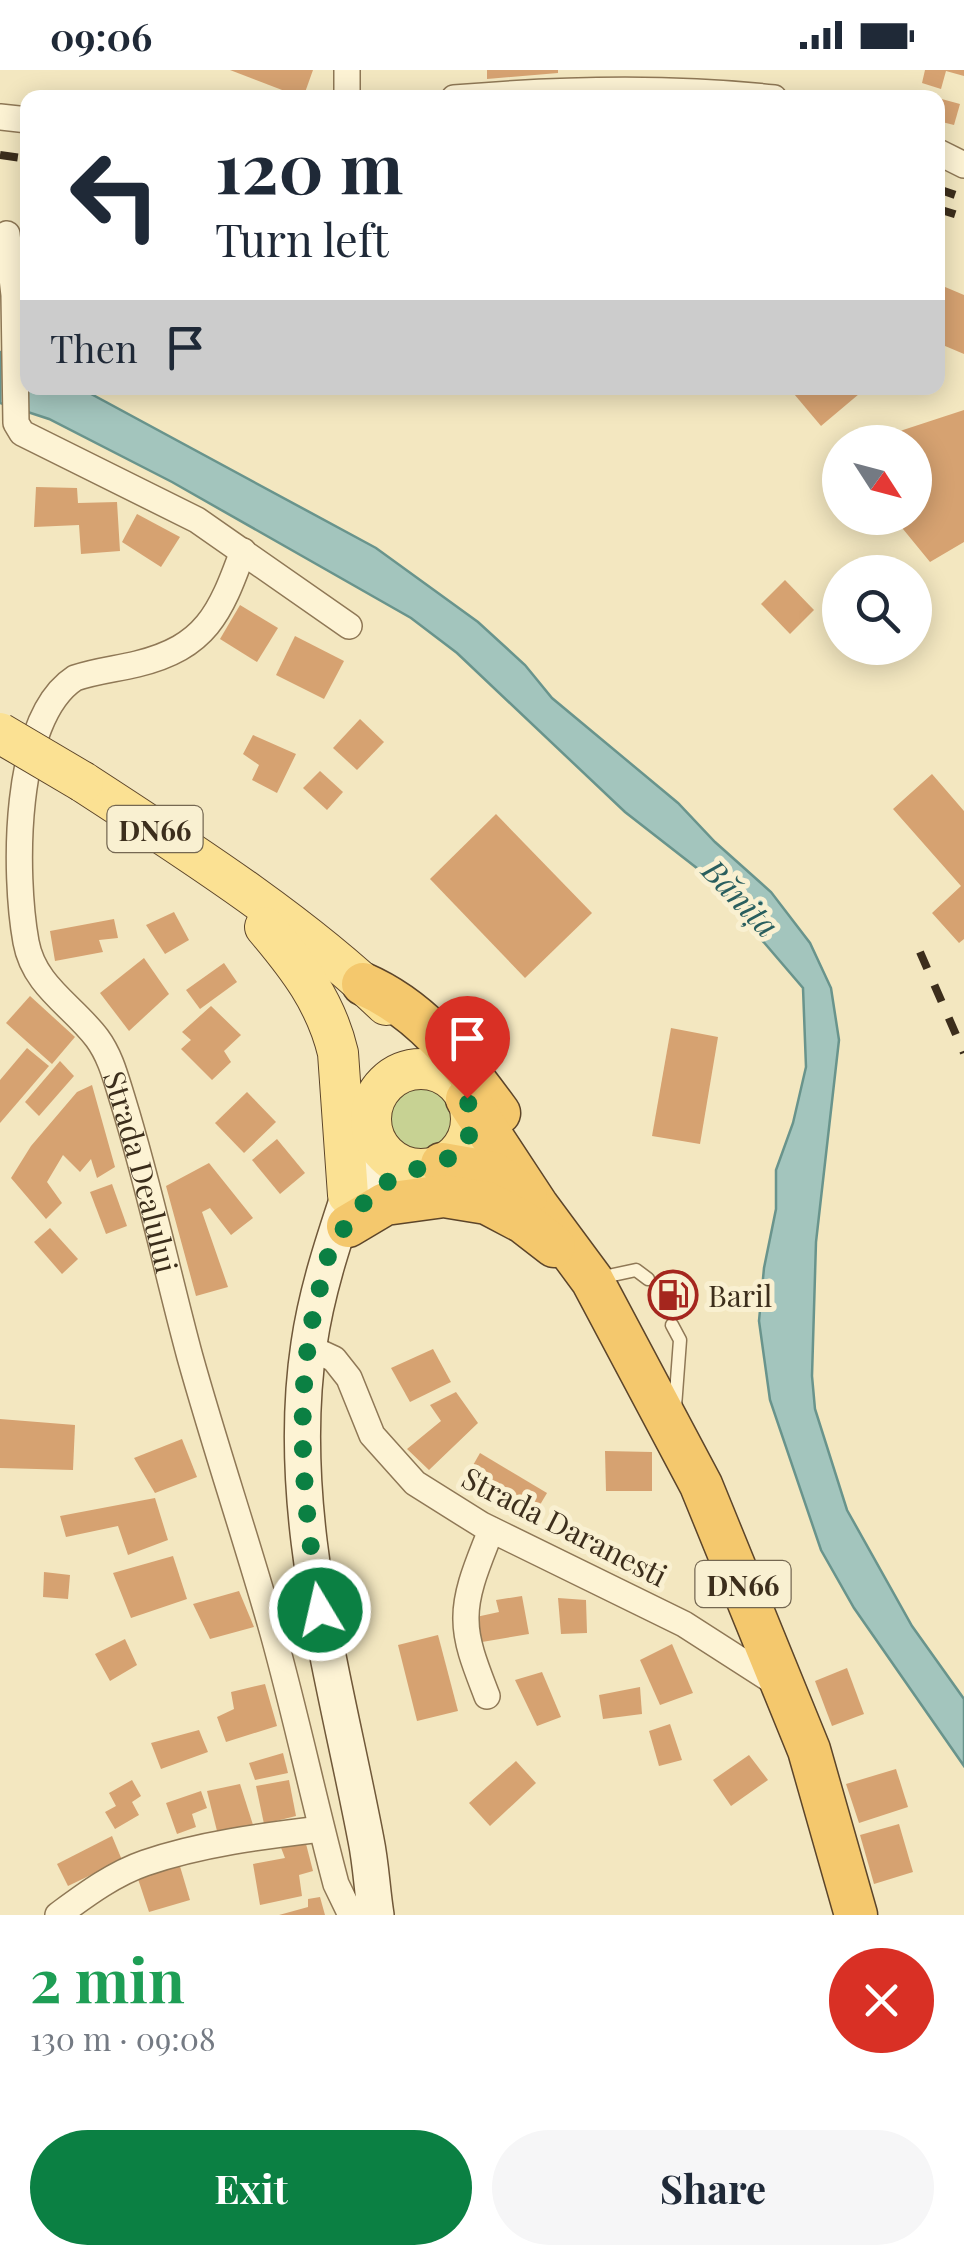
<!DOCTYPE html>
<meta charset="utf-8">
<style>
:root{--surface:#fff;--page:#f6f6f7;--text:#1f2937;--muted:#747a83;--accent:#0b8043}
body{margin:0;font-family:"Playfair Display",serif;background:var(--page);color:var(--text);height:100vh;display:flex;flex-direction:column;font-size:38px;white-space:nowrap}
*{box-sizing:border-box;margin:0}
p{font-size:32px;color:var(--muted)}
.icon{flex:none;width:55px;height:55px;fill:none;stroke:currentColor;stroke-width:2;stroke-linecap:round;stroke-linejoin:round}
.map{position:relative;height:1845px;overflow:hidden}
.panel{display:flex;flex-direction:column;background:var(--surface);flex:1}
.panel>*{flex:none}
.hud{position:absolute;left:20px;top:20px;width:925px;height:305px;border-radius:20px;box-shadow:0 5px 25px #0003;background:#fff;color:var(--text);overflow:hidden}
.needle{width:65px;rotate:126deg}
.fabs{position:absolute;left:822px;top:355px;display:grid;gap:20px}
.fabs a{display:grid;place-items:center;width:110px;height:110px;border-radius:50%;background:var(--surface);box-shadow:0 5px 25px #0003;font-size:50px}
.pin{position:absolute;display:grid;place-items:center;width:85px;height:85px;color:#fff;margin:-102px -42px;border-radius:50% 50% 50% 0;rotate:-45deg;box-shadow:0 0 10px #0007}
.pin .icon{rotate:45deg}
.me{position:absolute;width:110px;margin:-55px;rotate:351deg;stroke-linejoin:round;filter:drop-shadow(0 0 8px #0008)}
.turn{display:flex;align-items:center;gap:35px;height:210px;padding:0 30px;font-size:45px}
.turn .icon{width:130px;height:130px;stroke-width:2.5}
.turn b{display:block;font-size:70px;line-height:85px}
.then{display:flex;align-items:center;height:95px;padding:0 30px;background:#0003;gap:20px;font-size:38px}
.round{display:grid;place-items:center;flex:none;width:105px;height:105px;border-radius:52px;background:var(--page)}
.summary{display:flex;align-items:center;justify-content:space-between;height:170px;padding:0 30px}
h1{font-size:60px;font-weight:700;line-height:75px;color:#1e9e55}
.action{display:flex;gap:20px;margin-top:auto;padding:20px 30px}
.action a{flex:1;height:115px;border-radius:60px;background:var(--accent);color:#fff;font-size:40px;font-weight:700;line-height:115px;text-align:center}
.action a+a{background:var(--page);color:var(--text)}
.status{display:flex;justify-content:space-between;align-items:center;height:70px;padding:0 50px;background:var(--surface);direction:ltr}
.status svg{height:28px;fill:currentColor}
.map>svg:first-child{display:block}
.green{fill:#c7d293}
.water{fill:#a3c5bd;stroke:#69948c;stroke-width:2.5}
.building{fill:#d6a271}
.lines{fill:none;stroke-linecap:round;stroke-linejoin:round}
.service-casing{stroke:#8f7856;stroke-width:15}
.minor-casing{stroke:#8f7856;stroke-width:28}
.secondary-casing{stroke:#705839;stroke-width:38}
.primary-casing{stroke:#5c452a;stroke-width:42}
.trunk-casing{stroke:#5c452a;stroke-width:45}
.service{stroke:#fdf3d4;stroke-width:12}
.minor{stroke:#fdf3d4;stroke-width:25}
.secondary{stroke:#fdf3d4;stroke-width:35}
.primary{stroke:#fbe193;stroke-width:40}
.trunk{stroke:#f4c86d;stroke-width:42}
.rail{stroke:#3c2e1c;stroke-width:8;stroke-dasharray:18 18;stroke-linecap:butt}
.primary-bridge-casing{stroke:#5c452a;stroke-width:42;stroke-linecap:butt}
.primary-bridge{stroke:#fbe193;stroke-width:40}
.route{stroke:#0b8043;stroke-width:18;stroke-dasharray:0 32.4}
.labels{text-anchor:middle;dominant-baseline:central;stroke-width:10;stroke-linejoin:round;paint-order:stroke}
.shield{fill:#f9f0d1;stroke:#756852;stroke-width:2.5}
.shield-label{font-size:28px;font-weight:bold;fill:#3c2e1c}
.street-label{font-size:30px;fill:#3c2e1c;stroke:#f9f0d1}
.poi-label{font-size:30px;fill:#3c2e1c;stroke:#f9f0d1;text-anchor:start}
.water-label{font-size:32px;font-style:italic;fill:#295e5e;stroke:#f9f0d1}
</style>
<div class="status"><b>09:06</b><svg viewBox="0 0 49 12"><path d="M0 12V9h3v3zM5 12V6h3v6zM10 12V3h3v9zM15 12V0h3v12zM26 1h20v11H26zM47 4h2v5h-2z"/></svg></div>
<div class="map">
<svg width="964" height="1845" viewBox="0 0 964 1845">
<rect width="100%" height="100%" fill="#f3e7c0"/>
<path class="green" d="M412 1000C431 999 443 1004 459 1016L467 1067 458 1082 397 1092C360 1062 366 1016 412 1000Z"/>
<polygon class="water" points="0,282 27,290 28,318 80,318 376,478 478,552 525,595 552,628 678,733 715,772 771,822 810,873 831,918 839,970 816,1172 812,1306 815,1339 847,1440 912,1556 964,1629 964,1696 854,1538 821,1480 770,1330 759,1251 764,1198 776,1139 776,1100 793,1053 806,997 803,918 707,806 625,742 457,583 411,548 172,412 49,349 0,333"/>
<g class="building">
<polygon points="230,0 313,0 303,28"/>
<polygon points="487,0 558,0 558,3 487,9"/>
<polygon points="925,0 964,0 964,6 946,1 941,19 922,13"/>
<polygon points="938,28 960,34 954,55 938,51"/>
<polygon points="938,214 964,225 964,284 938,273"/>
<polygon points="789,318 854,318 859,324 821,356"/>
<polygon points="964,340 964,472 930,492 894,448 915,448 915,372 880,372 903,360"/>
<polygon points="36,417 77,418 78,433 117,432 120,481 81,484 79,455 34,457"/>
<polygon points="137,444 180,467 161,497 122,472"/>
<polygon points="785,510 814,540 790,564 761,534"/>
<polygon points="240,535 278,558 257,592 220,569"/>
<polygon points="295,566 344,591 324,629 276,605"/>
<polygon points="360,649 384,672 357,700 333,678"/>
<polygon points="253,665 296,684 277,723 252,710 259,695 243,684"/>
<polygon points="320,701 343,722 327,740 303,718"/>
<polygon points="932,704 964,741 964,869 959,873 932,843 961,816 893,739"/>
<polygon points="496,744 592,843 525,908 430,809"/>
<polygon points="174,842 189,870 165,884 146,855"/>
<polygon points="114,849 118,868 99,870 103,882 55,891 50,861"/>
<polygon points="144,888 169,924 129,961 100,923"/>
<polygon points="224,893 237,912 200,939 186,920"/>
<polygon points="30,926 75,967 52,994 6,953"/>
<polygon points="211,936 241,965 224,981 231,992 212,1010 181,979 191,970 182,962"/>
<polygon points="671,958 718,967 700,1074 652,1066"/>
<polygon points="27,978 49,996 0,1053 0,1010"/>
<polygon points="60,991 74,1006 39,1046 25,1032"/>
<polygon points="92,1015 115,1097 97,1108 91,1089 80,1102 63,1085 47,1112 62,1133 46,1149 11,1108 31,1076 77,1022"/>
<polygon points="247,1022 276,1052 244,1083 215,1053"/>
<polygon points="277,1069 305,1103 280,1124 252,1090"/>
<polygon points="209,1093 253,1148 231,1165 210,1138 202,1142 228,1217 196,1226 166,1116"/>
<polygon points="112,1114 127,1156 106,1164 90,1122"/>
<polygon points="50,1158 78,1189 62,1204 34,1172"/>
<polygon points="433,1279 451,1312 410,1332 391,1298"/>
<polygon points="456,1322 478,1353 429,1400 407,1379 441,1351 430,1335"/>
<polygon points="0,1349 75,1355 73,1400 0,1398"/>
<polygon points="182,1369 197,1407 155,1423 134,1388"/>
<polygon points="605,1381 652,1382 652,1421 606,1421"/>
<polygon points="480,1383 547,1423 531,1450 464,1411"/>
<polygon points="155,1428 168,1470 128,1485 118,1456 66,1467 60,1446"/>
<polygon points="173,1486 187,1529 131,1548 113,1503"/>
<polygon points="44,1502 70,1505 68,1529 43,1527"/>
<polygon points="239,1521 254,1557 210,1569 193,1534"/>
<polygon points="522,1526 529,1564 482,1572 476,1547 499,1542 496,1530"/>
<polygon points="558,1528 586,1530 587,1563 561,1564"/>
<polygon points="438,1565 458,1641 417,1651 398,1575"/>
<polygon points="125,1569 137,1595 110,1611 95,1584"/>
<polygon points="672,1574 693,1623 660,1635 640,1590"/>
<polygon points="847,1598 864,1644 832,1656 815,1611"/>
<polygon points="542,1602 561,1647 537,1656 515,1610"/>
<polygon points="265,1614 277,1656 226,1672 217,1647 234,1639 231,1622"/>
<polygon points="640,1617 642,1644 603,1649 599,1625"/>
<polygon points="670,1654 682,1690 659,1696 649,1661"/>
<polygon points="199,1660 208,1682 161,1699 151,1673"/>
<polygon points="283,1683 288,1703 255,1710 249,1693"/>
<polygon points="749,1685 768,1710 731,1736 713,1710"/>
<polygon points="516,1691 536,1713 490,1756 469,1733"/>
<polygon points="896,1699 908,1737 859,1753 846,1714"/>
<polygon points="132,1710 141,1726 132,1732 139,1745 115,1759 105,1742 116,1736 109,1723"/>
<polygon points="289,1710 296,1746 264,1754 256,1716"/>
<polygon points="240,1714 254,1758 218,1765 207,1721"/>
<polygon points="201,1721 207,1738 192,1744 196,1757 177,1764 166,1733"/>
<polygon points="899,1754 913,1802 874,1814 860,1765"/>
<polygon points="112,1766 122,1790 68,1816 57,1794"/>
<polygon points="305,1770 313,1801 299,1805 302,1826 260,1835 253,1794 285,1788 280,1775"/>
<polygon points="179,1793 190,1830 149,1842 137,1806"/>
<polygon points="320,1827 325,1845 279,1845 308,1837 308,1829"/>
</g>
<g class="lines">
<g class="service-casing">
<g id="service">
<polyline points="599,1208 636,1200 648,1209"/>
<polyline points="672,1255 680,1270 675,1337"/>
</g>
</g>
<g class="minor-casing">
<g id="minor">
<polyline points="347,28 347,0"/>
<path d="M454 28C560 19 667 16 774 28"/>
<polyline points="0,47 28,50"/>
<polyline points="938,82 964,95"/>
<polyline points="7,164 14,225 16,353 22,363 197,450 349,556"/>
<path id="s1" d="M243 481C220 544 206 577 137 594 116 599 95 601 75 608 12 649 14 806 26 872 34 916 72 935 97 968 111 987 116 1009 123 1031 149 1115 167 1202 190 1287 216 1380 247 1471 273 1563 296 1646 314 1731 336 1814L351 1845"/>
<polyline points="308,1277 334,1289 349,1308 372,1365 415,1413 482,1455 684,1554 779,1615"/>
<path d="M487 1626C478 1602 466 1575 466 1550 465 1520 481 1487 491 1460"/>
<path d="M58 1845C84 1826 113 1804 145 1793 200 1774 263 1766 321 1759"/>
</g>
</g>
<g class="secondary-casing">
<g id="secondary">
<path d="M371 1055C350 1128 320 1198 309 1274 284 1440 335 1607 366 1770 371 1794 372 1820 376 1845"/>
<polyline points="355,1147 382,1115 415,1098"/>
</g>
</g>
<g class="primary-casing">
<g id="primary">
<path d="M83 712C184 778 299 851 386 935"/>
<path d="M265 857C298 896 326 932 338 983L348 1125"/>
<circle cx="421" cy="1049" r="50"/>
</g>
</g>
<g class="trunk-casing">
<g id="trunk">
<path d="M363 914C423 940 461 991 499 1043"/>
<polyline points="467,1029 538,1137 592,1210 701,1415 809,1680 856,1845"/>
<polyline points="442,1094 493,1103 526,1127"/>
<polyline points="348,1156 385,1134 444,1126 487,1133 523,1152 554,1176"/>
</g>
</g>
<use href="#service" class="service"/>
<use href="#minor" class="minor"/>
<use href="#secondary" class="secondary"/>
<use href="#primary" class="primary"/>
<use href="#trunk" class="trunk"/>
<g class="rail">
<polyline points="0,85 28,89"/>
<polyline points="938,119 964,128"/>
<polyline points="938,139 964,147"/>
<polyline points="920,882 964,983"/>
</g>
<g class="primary-bridge-casing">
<polyline id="primary-bridge" points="0,663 83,712"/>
</g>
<use href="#primary-bridge" class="primary-bridge"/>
</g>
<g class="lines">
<path class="route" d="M320 1540C303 1434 291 1319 321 1214 324 1202 326 1188 332 1178 344 1156 365 1127 386 1113 424 1086 486 1103 467 1028"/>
</g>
<defs>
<g id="fuel-ring" transform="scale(2.5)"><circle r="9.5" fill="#f9f0d1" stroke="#a5261e" stroke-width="1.5"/><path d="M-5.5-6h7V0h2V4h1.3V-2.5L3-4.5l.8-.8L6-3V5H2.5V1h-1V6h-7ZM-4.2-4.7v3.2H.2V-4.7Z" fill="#a5261e"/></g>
</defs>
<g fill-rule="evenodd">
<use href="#fuel-ring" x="673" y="1225"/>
</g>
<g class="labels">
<g class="shield">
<rect x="107.5" y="736" width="95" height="46" rx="8"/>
<rect x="695.5" y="1491" width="95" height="46" rx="8"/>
</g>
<g class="shield-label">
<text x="155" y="759">DN66</text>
<text x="743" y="1514">DN66</text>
</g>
<g class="street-label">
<text stroke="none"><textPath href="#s1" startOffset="770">Strada Dealului</textPath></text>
<text transform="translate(565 1456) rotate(27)">Strada Daranesti</text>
</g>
<g class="poi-label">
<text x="708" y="1225">Baril</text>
</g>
<g class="water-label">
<text transform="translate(742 827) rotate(46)">Bănița</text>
</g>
</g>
</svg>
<div class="fabs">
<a><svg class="needle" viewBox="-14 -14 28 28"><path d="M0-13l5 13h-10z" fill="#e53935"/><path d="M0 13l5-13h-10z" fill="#747a83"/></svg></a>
<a><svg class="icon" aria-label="search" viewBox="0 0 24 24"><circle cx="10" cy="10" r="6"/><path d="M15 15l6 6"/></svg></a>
</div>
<div class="pin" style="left:467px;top:1028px;background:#d93025"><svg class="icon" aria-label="arrive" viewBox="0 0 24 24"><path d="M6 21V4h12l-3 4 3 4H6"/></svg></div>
<svg class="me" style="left:320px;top:1540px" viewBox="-20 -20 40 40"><circle r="17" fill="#0b8043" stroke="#fff" stroke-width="3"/><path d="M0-11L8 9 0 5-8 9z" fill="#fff"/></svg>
<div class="hud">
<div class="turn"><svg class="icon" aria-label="left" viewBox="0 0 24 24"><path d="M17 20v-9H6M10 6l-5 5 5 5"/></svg><div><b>120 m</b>Turn left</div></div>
<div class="then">Then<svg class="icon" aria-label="arrive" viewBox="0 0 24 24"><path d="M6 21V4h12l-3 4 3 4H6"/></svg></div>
</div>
</div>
<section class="panel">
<div class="summary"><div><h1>2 min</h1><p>130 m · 09:08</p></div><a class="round" style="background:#d93025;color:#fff"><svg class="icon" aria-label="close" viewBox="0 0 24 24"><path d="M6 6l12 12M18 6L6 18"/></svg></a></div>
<div class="action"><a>Exit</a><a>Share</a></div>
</section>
